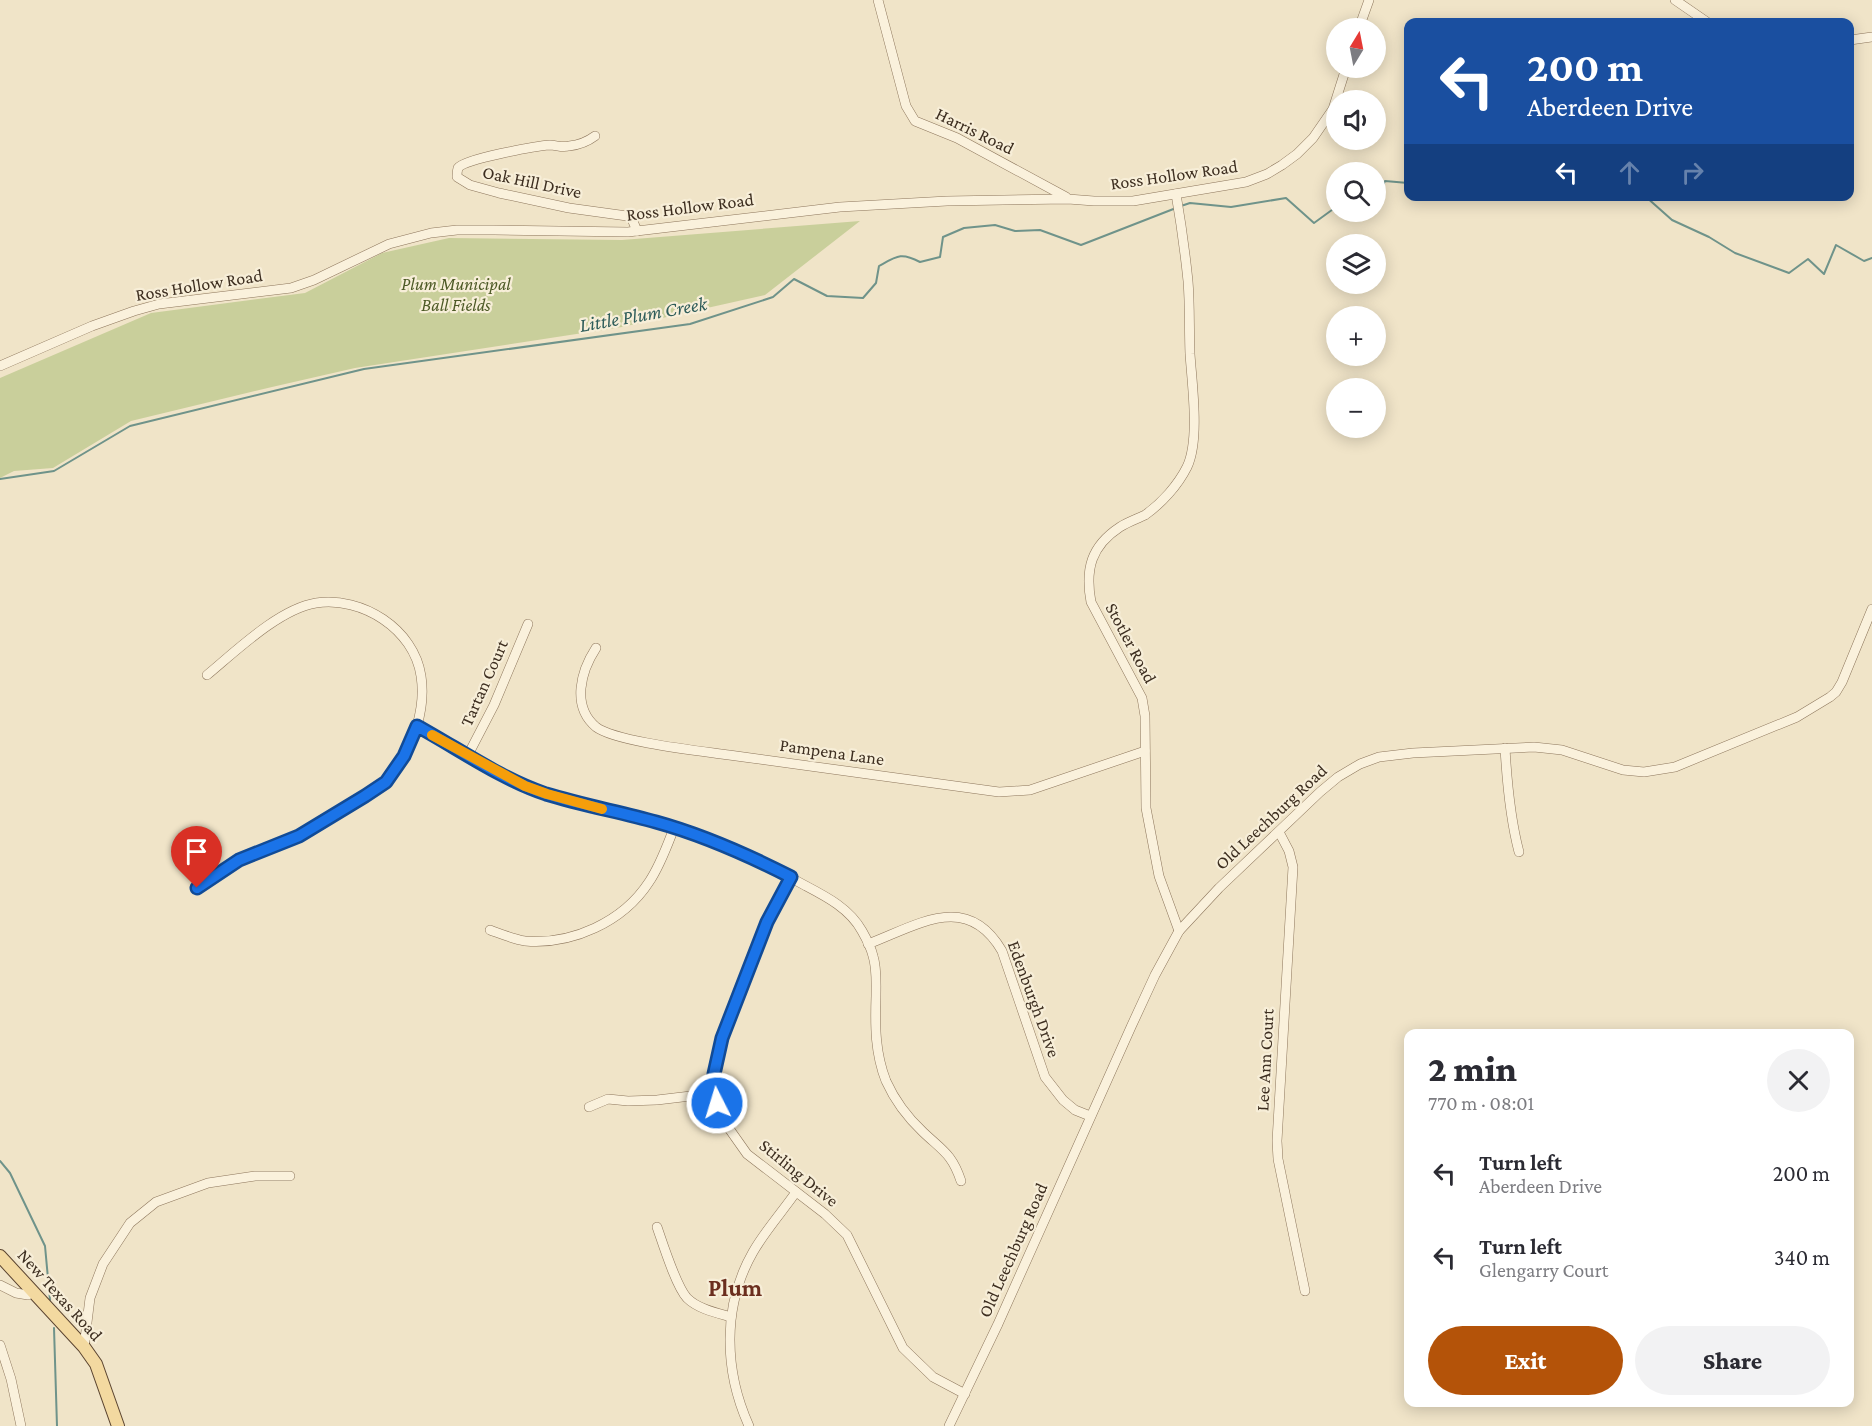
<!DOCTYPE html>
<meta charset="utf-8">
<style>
:root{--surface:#fff;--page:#f2f2f3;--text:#2b2b33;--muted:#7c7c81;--accent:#b45309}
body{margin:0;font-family:"Crimson Pro",serif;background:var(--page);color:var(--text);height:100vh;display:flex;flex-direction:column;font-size:22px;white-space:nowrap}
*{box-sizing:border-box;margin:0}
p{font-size:20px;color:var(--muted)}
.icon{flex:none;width:33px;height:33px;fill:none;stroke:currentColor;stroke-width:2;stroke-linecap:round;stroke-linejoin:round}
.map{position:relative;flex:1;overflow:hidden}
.drawer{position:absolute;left:1404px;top:1029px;width:450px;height:378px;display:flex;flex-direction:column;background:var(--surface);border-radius:12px;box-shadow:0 3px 15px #0003}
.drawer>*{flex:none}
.banner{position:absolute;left:1404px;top:18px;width:450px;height:183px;border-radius:12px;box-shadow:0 3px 15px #0003;background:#1a4fa0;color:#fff;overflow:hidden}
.needle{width:39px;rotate:10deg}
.buttons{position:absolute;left:1326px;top:18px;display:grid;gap:12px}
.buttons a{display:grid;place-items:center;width:60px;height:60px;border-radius:50%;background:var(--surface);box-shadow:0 3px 15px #0003;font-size:30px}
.pin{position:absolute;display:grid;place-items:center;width:51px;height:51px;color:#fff;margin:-62px -26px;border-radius:50% 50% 50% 0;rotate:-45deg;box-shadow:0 0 6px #0007}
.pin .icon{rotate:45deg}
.me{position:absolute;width:66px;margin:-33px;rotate:355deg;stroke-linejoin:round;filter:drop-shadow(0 0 4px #0008)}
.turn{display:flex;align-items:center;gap:21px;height:126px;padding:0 24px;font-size:27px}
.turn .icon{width:78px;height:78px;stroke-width:2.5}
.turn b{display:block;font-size:42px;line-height:51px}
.lanes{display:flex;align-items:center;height:57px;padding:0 24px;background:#0003;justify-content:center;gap:30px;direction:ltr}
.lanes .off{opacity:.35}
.round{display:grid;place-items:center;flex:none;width:63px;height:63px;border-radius:32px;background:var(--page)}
.summary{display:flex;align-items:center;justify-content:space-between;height:102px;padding:0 24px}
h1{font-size:36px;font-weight:800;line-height:45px}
.action{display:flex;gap:12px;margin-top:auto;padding:12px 24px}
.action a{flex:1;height:69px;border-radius:36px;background:var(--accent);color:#fff;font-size:24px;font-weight:800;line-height:69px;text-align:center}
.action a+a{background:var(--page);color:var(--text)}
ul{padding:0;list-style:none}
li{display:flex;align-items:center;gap:18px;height:84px;padding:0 24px}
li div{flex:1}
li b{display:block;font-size:22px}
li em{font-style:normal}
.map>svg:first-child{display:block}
.green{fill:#c9cf9b}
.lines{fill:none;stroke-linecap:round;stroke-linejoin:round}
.stream{stroke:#6f938a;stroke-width:2}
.minor-casing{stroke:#8d765c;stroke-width:10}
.major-casing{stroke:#5b4430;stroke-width:14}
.minor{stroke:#faf1dc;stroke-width:9}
.major{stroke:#f3d9a0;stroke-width:12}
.route-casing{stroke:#114b97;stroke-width:15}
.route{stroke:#1a73e8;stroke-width:10}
.slow{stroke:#f59e0b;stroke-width:10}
.labels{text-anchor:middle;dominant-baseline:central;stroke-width:4.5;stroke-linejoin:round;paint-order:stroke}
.street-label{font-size:18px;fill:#3d2e20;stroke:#f7eed8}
.park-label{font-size:18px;font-style:italic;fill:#4d5a26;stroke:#f7eed8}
.water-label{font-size:20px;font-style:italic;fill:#2f5d5a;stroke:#f7eed8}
.district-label{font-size:24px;font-weight:bold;fill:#6b2e1e;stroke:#f7eed8}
</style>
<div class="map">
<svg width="1872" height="1426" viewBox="0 0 1872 1426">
<rect width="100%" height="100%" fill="#f0e4c8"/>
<polygon class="green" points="860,221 765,295 622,327 355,368 272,387 131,421 53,468 14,471 0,478 0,378 151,313 305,293 382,253 449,238 622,240"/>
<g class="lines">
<g class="stream">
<polyline points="1645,196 1672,220 1709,237 1735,253 1789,273 1808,259 1824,274 1836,245 1864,261 1872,258"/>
<polyline points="1376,199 1385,181 1408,183"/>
<polyline points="1181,206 1190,203 1231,207 1286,198 1314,223 1336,207"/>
<polyline points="1361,212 1369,212"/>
<path d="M0 479 54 471 130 426 364 369 690 324 773 297 794 279 827 296 863 298 876 283 879 266C897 256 901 252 920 262L940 257 943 237 964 228 995 225 1015 231 1040 230 1081 245 1176 208"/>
<polyline points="0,1161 10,1173 45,1246 50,1300"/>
<polyline points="54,1328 57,1426"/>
</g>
<g class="minor-casing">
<g id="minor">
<polyline points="878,0 906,106 915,121 957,138 1066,197"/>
<polyline points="1675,0 1707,22"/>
<polyline points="1359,28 1369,0"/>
<polyline points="1850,40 1872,37"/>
<path d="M595 136C587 142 579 145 569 146 562 148 556 145 550 145 536 146 464 159 458 168 457 171 457 174 457 177L470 185 499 193 569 208 627 216 632 219 637 231"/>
<path d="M1176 194C1181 223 1185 252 1188 281 1190 305 1189 329 1190 354 1192 384 1200 440 1187 467 1178 485 1162 503 1145 515 1137 519 1128 522 1120 527 1091 546 1085 569 1091 602L1142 698 1145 716 1146 808 1159 876 1179 931"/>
<polyline points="0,366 92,326 134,311 159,304 291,288 314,280 389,244 431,233 457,230 494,230 628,232 840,207 947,201 1068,199 1094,201 1133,201 1246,182 1267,174 1282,165 1297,154 1313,138 1333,109 1346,68"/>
<path d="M596 648C581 671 571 706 596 727 616 742 701 751 729 755 819 767 909 780 999 792L1030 790 1145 751"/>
<path d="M417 726C459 749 501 778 546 793 583 806 623 812 660 823 711 839 760 860 806 886 827 897 850 909 862 931 866 938 871 947 873 956 877 968 876 983 876 996 875 1026 875 1053 886 1081 895 1101 907 1117 923 1132 943 1151 952 1154 961 1181"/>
<path d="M1505 748C1507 783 1510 818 1519 852"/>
<polyline points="468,755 494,705 528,624"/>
<polyline points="1279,832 1289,851 1293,867 1277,1141 1278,1159 1305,1291"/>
<polyline points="791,877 767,922 722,1038 714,1074 717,1103 723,1120 747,1154 825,1214 847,1235 903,1348 933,1377 965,1394"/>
<path d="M197 888C211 879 224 867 239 860 257 851 279 846 298 837 310 831 321 823 333 816 354 803 379 791 395 770 414 745 426 708 421 676 414 629 362 596 316 603 279 609 236 651 207 675"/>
<path d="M490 930C501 934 513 939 525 941 572 945 623 922 649 882 660 866 667 846 674 828"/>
<path d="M868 944C918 925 967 891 1002 951L1045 1077 1063 1100 1075 1110 1090 1116"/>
<polyline points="589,1107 608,1099 628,1101 657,1100 716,1093"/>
<path d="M657 1227C663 1244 676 1286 687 1298 698 1309 717 1313 731 1317"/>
<polyline points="0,1285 16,1293 28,1295 32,1291"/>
<polyline points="0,1345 11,1379 21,1426"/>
<polyline points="84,1347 90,1298 103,1264 130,1223 156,1202 208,1183 255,1176 290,1176"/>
<path d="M749 1426C724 1371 722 1306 753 1252 765 1231 782 1212 796 1192"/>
<polyline points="949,1426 998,1324 1131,1027 1155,975 1179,931 1219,888 1320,792 1338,777 1360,764 1379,757 1413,753 1534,747 1562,750 1623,770 1644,772 1675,767 1797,717 1830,697 1836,692 1842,682 1872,609"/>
</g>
</g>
<g class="major-casing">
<polyline id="major" points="0,1256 84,1347 96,1364 118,1426"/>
</g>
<use href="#minor" class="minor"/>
<use href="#major" class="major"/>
</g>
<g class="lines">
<g class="route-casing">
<path id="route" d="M197 888 239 860 299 836 365 796 386 782 404 756 417 726C459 749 501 779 546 794 582 805 620 812 656 822 703 835 748 855 791 877L767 922 722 1038 714 1074 717 1103"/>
</g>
<use href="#route" class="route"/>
<polyline class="slow" points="432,735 525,786 547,794 602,809"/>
</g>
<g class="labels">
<g class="street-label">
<text transform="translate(975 131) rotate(26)">Harris Road</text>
<text transform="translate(1174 175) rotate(-8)">Ross Hollow Road</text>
<text transform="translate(532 182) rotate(12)">Oak Hill Drive</text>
<text transform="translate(690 207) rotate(-7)">Ross Hollow Road</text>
<text transform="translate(199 285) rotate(-9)">Ross Hollow Road</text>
<text transform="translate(1131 643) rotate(62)">Stotler Road</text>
<text transform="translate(484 683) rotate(-66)">Tartan Court</text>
<text transform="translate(832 752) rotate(8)">Pampena Lane</text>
<text transform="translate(1271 817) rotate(-43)">Old Leechburg Road</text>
<text transform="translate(1034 999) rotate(70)">Edenburgh Drive</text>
<text transform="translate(1265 1060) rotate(-87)">Lee Ann Court</text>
<text transform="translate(799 1173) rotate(39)">Stirling Drive</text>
<text transform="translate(1013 1250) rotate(-66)">Old Leechburg Road</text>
<text transform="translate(60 1295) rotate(48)">New Texas Road</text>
</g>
<g class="park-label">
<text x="456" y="284">Plum Municipal<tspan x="456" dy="21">Ball Fields</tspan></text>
</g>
<g class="water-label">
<text transform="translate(643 314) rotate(-10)">Little Plum Creek</text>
</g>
<g class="district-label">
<text x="735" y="1287">Plum</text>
</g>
</g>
</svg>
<div class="buttons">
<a><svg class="needle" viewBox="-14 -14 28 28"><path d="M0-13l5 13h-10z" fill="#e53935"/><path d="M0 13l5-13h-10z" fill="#7c7c81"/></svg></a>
<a><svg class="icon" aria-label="sound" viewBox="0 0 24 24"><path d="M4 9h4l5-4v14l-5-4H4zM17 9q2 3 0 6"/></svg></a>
<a><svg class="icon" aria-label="search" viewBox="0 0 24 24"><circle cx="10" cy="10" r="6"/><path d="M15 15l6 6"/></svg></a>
<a><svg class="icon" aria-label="layers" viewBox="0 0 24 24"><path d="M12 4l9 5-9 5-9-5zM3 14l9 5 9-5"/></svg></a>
<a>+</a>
<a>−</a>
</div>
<div class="pin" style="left:197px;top:888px;background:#d93025"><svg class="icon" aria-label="arrive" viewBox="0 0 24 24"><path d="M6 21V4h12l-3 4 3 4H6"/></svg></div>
<svg class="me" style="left:717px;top:1103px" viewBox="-20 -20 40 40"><circle r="17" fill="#1a73e8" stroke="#fff" stroke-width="3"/><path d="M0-11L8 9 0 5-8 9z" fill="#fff"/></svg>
<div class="banner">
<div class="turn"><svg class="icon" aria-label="left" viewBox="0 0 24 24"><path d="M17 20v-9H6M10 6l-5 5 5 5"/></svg><div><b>200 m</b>Aberdeen Drive</div></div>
<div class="lanes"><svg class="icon" aria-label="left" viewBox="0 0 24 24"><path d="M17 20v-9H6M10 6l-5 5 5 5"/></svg><svg class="icon off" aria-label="ahead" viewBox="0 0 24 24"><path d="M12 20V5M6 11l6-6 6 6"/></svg><svg class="icon off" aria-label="right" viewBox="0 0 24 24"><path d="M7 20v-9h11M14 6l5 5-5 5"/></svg></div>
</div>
<section class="drawer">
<div class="summary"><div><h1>2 min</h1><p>770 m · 08:01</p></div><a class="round"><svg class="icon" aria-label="close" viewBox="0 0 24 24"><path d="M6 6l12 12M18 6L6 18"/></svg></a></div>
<ul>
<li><svg class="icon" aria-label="left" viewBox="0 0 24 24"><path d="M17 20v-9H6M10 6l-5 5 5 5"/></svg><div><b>Turn left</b><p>Aberdeen Drive</p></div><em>200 m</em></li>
<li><svg class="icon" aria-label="left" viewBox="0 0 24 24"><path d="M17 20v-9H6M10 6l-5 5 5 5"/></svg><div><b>Turn left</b><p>Glengarry Court</p></div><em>340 m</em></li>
</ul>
<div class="action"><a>Exit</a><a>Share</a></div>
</section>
</div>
